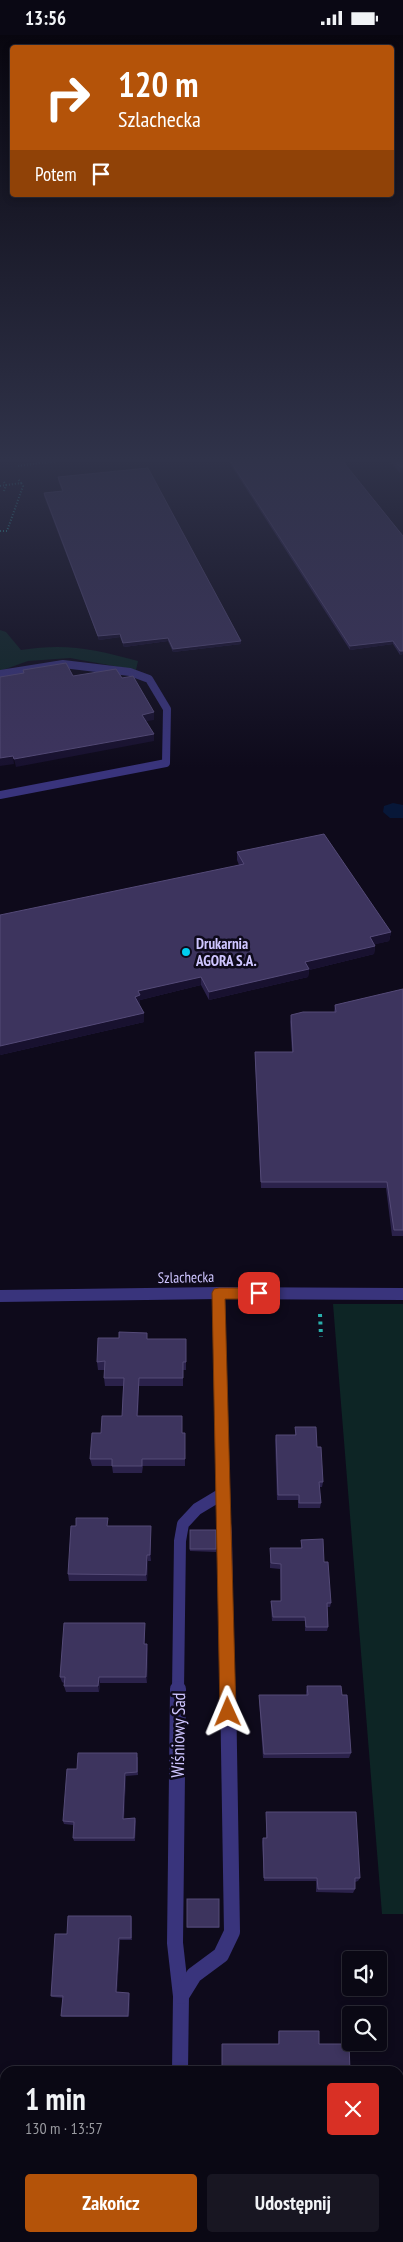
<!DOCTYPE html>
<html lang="pl">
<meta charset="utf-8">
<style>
:root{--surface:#0a0814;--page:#181622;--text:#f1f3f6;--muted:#999aa0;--line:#2a2934;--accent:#b45309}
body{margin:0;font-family:"PT Sans Narrow",sans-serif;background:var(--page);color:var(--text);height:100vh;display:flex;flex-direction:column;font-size:19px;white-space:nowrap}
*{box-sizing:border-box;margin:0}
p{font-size:16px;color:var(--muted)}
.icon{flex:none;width:28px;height:28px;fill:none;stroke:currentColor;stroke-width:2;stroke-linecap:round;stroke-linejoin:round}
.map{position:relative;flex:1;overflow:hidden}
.drawer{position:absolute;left:0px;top:2031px;width:404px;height:176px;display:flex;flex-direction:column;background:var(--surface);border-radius:15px 15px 0 0;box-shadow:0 2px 8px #0003,0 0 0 1px var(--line)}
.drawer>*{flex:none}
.guide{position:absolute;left:10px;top:10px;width:384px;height:152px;border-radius:5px;box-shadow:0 2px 8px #0003,0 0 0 1px var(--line);background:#b45309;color:#fff;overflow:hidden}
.controls{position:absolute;left:342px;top:1916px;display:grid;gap:10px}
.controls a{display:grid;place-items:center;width:45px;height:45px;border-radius:5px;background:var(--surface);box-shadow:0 2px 8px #0003,0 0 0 1px var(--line);font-size:25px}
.pin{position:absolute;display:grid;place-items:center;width:42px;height:42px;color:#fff;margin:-21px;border-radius:10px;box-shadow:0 2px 8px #0006}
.me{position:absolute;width:55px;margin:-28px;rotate:359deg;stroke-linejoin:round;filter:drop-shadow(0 0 4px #0008)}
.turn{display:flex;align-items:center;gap:18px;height:105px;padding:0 25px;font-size:22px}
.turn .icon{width:65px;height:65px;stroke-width:2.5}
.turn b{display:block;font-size:35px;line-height:42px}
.then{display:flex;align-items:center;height:48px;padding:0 25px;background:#0003;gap:10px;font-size:19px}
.round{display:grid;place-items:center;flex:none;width:52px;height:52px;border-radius:5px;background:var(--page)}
.overview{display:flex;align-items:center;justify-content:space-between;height:85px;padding:0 25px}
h1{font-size:30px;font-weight:600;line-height:38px}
.action{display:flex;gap:10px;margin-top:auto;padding:10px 25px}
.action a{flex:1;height:58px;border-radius:5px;background:var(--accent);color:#fff;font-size:20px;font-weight:600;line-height:58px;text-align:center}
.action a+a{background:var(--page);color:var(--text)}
.status{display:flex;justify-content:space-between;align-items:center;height:35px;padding:0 25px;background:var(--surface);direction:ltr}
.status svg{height:14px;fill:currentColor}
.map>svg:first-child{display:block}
.green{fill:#0d2525}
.water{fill:#071738}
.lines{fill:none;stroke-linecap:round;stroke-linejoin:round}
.path-far1{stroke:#29afac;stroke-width:2;stroke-dasharray:1 2;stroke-linecap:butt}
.path{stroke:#29afac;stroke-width:4;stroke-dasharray:3 4.5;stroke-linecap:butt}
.service-far2{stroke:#39347c;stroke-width:8}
.service-far1{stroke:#39347c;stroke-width:12}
.service{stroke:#39347c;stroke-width:16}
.minor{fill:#39347c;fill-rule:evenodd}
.wall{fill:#2b224b}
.shaded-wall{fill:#18112f}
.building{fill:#3d345e;stroke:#544a77}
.route{fill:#b45309;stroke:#753606}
.poi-dot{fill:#00cef0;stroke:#0e0a1b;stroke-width:2}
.labels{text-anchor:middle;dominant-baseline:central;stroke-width:5;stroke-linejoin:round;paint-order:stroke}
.poi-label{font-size:15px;font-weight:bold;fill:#cec5ff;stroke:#0e0a1b;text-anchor:start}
.street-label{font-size:15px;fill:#cec5ff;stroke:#0e0a1b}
.near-street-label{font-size:18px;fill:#cec5ff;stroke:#0e0a1b}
</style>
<div class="status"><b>13:56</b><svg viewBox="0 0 49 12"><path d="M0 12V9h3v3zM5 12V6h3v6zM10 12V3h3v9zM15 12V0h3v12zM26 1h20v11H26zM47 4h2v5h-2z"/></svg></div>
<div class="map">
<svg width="403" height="2207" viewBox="0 0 403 2207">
<rect width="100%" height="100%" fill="#0e0a1b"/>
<g class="green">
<path d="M0 595 6 597 21 615C67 608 93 614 138 626L136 635 70 623 28 626 0 636Z"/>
<polygon points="333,1269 403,1269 403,1879 382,1879"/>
</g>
<polygon class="water" points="393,768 403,770 403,783 390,783 383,777 384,771"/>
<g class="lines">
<g class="path-far1">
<polyline points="18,431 71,424"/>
<polyline points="4,447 6,450 4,456"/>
<polyline points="0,451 21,448 18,444"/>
<polyline points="0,496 7,496 23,451 21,448"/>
</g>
<polyline class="path" points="320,1279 321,1302"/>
<polyline class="service-far2" points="0,639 63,629 130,637 149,644 167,674 166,728 0,760"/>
<g class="service-far1">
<polyline points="219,1258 222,1459 226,1498 228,1655"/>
<polyline points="178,1655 180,1506 183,1489 197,1474 222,1459"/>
</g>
<g class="service">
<polyline points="178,1654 175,1908 181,1961 180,2036"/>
<polyline points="181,1961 194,1940 221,1920 232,1897 228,1654"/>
<polyline points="179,2202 179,2207"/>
</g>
<g class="minor">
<polygon points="0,424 12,424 0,427"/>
<polygon points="219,1252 403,1253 403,1265 219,1264 0,1267 0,1255"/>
</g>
</g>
<g class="wall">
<polygon points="227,424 341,424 403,501 403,619 400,620 393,609 350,615"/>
<polygon points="387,424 403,424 403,438 400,438"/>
<polygon points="58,442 241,606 241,609 173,617 168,606 124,612 120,602 99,605 44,461 44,458 62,456 58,445"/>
<polygon points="237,817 391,897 389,906 375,909 375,911 374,919 309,935 308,942 209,965 201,950 140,965 140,969 139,969 144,978 144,987 0,1020 239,830 237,825"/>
<polygon points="403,954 403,1201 392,1201 386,1153 261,1153 255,1024 255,1017 292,1017 290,987 291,980 334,977 335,970"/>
<polygon points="147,1298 147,1304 186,1304 186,1335 183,1335 183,1351 139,1351 138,1381 182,1398 185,1398 185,1431 143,1431 142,1438 113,1438 112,1431 92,1431 90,1424 101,1398 122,1381 123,1351 105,1351 104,1343 105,1335 98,1335 97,1327 119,1303"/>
<polygon points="295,1392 317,1412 323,1447 322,1452 319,1452 321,1468 320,1473 298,1473 298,1465 277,1465 275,1405 276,1400 295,1400"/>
<polygon points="109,1491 151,1491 151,1526 148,1526 147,1546 69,1546 68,1539"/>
<polygon points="190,1495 216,1495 216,1517 190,1516"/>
<polygon points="301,1505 324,1527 331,1568 330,1572 327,1572 328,1592 327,1596 305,1596 305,1586 272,1586 271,1571 271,1566 281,1566 280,1534 270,1533 270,1513 301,1513"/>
<polygon points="145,1588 145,1609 148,1615 147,1648 100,1648 99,1657 66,1657 64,1651 64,1648 62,1647 60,1642"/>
<polygon points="307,1651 342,1660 351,1718 349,1723 263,1723 259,1665 259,1660 306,1660 306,1656"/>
<polygon points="138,1722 138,1740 126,1741 124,1784 135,1783 136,1786 135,1806 74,1806 73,1803 73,1790 64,1789 63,1786 77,1734"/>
<polygon points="266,1777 360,1843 358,1846 355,1847 355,1854 353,1858 316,1857 316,1846 264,1846 262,1807 263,1803 266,1803"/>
<rect x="187" y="1864" width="32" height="29"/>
<polygon points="131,1881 132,1883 132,1905 120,1905 117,1957 130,1959 129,1982 63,1982 61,1981 63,1963 53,1962 51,1961 67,1899"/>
<polygon points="279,1996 319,2009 278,2009 278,1997"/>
</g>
<g class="shaded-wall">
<rect x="400" y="432" width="3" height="6"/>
<polygon points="120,599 120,602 99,605 98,601"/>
<polygon points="168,603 168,606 124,612 123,608"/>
<polygon points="241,606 241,609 173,617 173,614"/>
<polygon points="393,606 393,609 350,615 350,611"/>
<polygon points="400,616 403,616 403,619 400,620"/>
<polygon points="154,677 154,685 142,687 142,680"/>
<polygon points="154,699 154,706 16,732 14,724"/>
<polygon points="13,721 14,729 0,731 0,723"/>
<polygon points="391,897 389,906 369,911 370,902"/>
<polygon points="375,911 374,919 309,935 308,942 209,965 209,957 305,927"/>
<polygon points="201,942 201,950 140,965 140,969 135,970 135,962 138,956"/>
<polygon points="144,978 144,987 0,1020 0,1011"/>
<polygon points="139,1343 139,1351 138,1389 137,1381"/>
<polygon points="151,1491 151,1526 150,1520"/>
<polygon points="147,1520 148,1526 147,1546 146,1540"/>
<polygon points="145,1588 145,1615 144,1609"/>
<polygon points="147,1609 148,1615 147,1648 146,1642"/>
<polygon points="99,1642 100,1648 99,1657 98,1651"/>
<polygon points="125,1738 126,1741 124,1787 123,1784"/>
<polygon points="119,1903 120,1905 117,1959 116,1957"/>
<polygon points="129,1958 130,1959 129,1982 128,1981"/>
</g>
<g class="building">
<polygon points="229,424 341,424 403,501 403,616 400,616 393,606 350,611"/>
<polygon points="393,424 403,424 403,432 400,432"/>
<polygon points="148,433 241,606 173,614 168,603 123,608 120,599 98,601 44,458 63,456 58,442"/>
<polygon points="66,628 73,641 116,634 122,643 133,641 154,677 142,680 154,699 14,724 13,721 0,723 0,642 24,638 23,635"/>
<polygon points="324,799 391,897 370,902 375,911 305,927 309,934 209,957 201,942 138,956 140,960 135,962 144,978 0,1011 0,880 244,829 237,817"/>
<polygon points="403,954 403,1195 394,1195 387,1147 261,1147 255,1017 293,1017 291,980 303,977 336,977 335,970"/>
<polygon points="119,1297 147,1298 147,1304 186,1304 186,1327 183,1327 183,1343 139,1343 137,1381 182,1381 182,1398 185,1398 185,1424 142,1424 142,1431 112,1431 112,1424 90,1424 92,1398 101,1398 102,1381 122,1381 124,1343 104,1343 105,1326 97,1327 98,1303 119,1303"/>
<polygon points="295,1392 316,1392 317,1412 321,1412 323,1447 319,1447 321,1468 299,1468 299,1460 278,1460 276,1400 296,1400"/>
<polygon points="76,1483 108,1483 107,1491 151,1491 150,1520 147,1520 146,1540 68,1539 71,1491 76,1491"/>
<rect x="190" y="1495" width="26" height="19"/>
<polygon points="323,1504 324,1527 328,1527 331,1568 327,1568 328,1592 306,1592 305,1582 273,1582 271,1566 281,1566 281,1529 271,1528 270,1513 302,1513 301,1505"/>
<polygon points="64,1588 145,1588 144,1609 147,1609 146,1642 99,1642 98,1651 64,1651 65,1642 60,1642"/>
<polygon points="307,1651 341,1651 342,1660 347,1660 351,1718 264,1719 259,1660 308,1660"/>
<polygon points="78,1718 137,1718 137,1737 125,1738 123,1784 135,1783 134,1803 73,1803 74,1787 63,1786 67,1734 77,1734"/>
<polygon points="266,1777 356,1777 360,1843 355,1843 355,1854 318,1854 317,1843 264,1843 263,1803 267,1803"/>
<rect x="187" y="1864" width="32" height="28"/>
<polygon points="68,1881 131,1881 131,1903 119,1903 116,1957 129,1958 128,1981 61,1981 63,1961 51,1961 55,1899 67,1899"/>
<polygon points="279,1996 319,1996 319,2009 349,2009 350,2036 222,2036 222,2009 279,2009"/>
<rect x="228" y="2202" width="120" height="5"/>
</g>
<linearGradient id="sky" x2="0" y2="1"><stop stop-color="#08060f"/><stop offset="0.58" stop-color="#30334a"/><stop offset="1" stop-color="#30334a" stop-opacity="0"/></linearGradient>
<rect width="403" height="733" fill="url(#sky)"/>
<polygon class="route" points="219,1253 259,1253 263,1254 265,1258 263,1262 259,1264 225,1264 236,1677 234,1683 228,1685 223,1683 220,1677 212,1258 214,1254"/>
<circle class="poi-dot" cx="186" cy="917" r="5"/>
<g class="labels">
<g class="poi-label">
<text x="196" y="908">Drukarnia<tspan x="196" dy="17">AGORA S.A.</tspan></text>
</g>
<g class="street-label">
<text transform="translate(186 1242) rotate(-1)">Szlachecka</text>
</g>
<g class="near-street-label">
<text transform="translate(178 1700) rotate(-89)">Wiśniowy Sad</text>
</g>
</g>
</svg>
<div class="controls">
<a><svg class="icon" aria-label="sound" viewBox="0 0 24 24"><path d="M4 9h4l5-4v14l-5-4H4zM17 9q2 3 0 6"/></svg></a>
<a><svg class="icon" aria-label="search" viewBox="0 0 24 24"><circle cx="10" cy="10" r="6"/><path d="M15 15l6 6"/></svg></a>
</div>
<div class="pin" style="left:259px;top:1258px;background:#d93025"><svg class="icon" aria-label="arrive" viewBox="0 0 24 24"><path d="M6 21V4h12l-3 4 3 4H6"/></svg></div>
<svg class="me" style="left:228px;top:1677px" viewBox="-20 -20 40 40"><path d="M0-17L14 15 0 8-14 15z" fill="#b45309" stroke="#fff" stroke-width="4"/></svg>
<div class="guide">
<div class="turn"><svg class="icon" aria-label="right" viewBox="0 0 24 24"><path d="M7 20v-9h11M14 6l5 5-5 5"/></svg><div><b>120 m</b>Szlachecka</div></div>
<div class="then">Potem<svg class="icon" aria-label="arrive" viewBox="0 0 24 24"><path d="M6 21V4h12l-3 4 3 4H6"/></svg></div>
</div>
<section class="drawer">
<div class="overview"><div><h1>1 min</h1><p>130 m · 13:57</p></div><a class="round" style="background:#d93025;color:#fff"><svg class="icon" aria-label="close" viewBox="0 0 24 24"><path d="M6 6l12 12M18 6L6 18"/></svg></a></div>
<div class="action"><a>Zakończ</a><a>Udostępnij</a></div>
</section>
</div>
